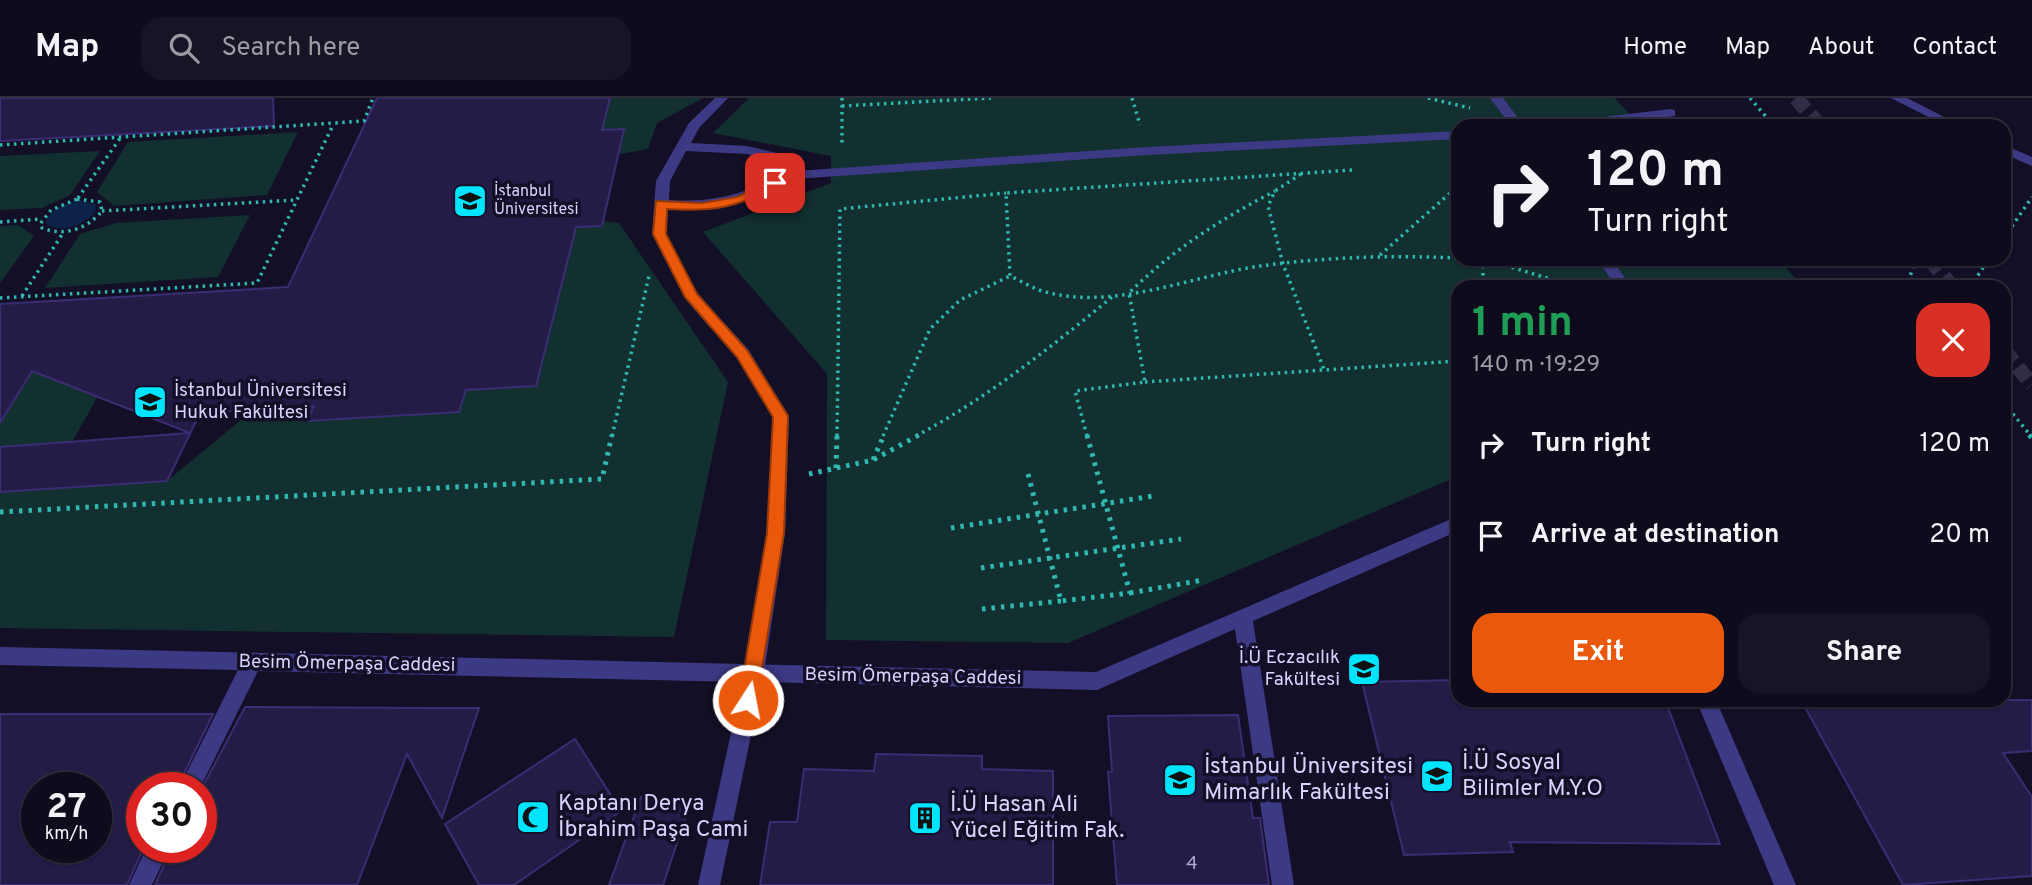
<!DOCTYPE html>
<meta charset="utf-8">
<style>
:root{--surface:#0e0b1c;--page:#171425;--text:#f1f3f6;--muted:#9b9ba3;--line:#2e2b3b;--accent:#ea580c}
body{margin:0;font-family:Overpass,sans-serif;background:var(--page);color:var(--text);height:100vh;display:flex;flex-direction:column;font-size:26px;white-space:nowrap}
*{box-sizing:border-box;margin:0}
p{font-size:23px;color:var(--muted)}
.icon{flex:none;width:38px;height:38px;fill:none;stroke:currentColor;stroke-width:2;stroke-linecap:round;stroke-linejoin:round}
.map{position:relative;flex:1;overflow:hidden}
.sheet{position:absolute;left:1451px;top:182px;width:560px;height:427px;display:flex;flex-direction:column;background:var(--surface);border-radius:21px;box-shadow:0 2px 5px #0004,0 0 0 2px var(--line)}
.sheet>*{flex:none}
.top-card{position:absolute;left:1451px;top:21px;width:560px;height:147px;border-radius:21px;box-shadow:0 2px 5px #0004,0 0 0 2px var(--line);background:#0e0b1c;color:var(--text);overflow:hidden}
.speed{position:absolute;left:21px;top:674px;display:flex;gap:14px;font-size:35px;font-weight:700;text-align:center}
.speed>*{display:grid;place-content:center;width:91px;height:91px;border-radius:50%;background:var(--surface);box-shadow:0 2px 5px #0004,0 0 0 2px var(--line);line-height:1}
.speed small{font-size:18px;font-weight:400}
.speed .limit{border:10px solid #d22;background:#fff;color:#111}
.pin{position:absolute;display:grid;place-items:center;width:60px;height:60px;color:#fff;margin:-30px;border-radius:14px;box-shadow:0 4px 10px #0006}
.me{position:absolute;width:77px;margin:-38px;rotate:11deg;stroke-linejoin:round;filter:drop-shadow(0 0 5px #0008)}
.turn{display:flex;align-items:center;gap:24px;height:147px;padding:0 21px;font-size:32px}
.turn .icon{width:91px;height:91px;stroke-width:2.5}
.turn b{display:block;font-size:49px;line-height:60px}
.round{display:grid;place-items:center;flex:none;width:74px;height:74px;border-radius:21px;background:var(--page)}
.head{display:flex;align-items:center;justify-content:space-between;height:119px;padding:0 21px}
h1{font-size:42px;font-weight:700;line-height:52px;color:#1e9e55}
.primary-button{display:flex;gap:14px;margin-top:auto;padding:14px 21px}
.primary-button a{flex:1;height:80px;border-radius:21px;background:var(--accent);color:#fff;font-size:28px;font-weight:700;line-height:80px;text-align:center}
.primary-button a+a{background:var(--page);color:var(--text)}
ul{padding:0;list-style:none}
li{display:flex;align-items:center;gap:21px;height:91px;padding:0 21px}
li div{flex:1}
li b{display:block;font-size:26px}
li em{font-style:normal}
header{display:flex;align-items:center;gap:42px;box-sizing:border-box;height:98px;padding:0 35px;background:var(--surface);border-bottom:2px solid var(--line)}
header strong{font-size:33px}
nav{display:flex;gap:38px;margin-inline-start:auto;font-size:24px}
.search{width:490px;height:63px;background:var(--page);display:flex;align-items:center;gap:18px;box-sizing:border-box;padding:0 24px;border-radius:21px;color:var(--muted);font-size:26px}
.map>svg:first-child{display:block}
.green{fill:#12302f}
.water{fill:#0c2248}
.building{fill:#241b47;stroke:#3b2d73;stroke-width:2;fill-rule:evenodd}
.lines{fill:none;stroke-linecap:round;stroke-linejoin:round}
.secondary-tunnel{stroke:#312d47;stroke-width:15;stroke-dasharray:15 7;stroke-linecap:butt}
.path-far1{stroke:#2fb8b0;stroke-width:3.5;stroke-dasharray:2.5 4.5;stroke-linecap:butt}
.path{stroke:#2fb8b0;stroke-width:5;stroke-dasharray:3.5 6;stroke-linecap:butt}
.service{fill:#3d3a85;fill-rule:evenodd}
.pedestrian{fill:#3d3a85;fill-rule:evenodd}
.minor{fill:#3d3a85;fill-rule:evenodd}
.route{fill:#ea580c;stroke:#983908;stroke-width:2}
.labels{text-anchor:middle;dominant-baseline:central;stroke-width:7;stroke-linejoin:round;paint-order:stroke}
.far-poi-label{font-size:16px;fill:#d9d4ff;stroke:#130f26;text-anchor:start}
.poi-label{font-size:19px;fill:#d9d4ff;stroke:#130f26;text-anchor:start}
.street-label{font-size:19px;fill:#d9d4ff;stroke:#130f26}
.near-number-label{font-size:19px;fill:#aca6d1}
.near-poi-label{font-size:23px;fill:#d9d4ff;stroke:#130f26;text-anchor:start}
</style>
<header>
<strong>Map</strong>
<div class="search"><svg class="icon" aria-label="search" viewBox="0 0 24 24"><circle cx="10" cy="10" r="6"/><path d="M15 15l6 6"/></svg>Search here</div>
<nav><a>Home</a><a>Map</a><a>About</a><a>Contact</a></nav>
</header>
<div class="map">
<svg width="2032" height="787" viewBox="0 0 2032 787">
<rect width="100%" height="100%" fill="#130f26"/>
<g class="green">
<polygon points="610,0 703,0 657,25 648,51 615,57 602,32"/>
<polygon points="749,0 1615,0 1640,28 1458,28 1458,161 1778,161 1803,189 1458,189 1458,378 1068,545 826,542 827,276 703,134 831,85 831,58 713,35"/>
<polygon points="298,34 267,97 114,108 97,94 128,44"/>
<polygon points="100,53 70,97 42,110 0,112 0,58"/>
<polygon points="250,117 218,179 45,190 80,136 116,125"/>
<polygon points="590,122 619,125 728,284 674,539 0,530 0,394 167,383 253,312 314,308 308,323 459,314 466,292 536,288 576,129 601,128"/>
<polygon points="18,127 34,138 0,185 0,128"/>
<polygon points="122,256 72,344 0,349 0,325 40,261 53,281 61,284"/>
</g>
<path class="water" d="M79 102 96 106 95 115C83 127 65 135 48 127L46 124C51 110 65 105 79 102Z"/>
<g class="building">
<polygon points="0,0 273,0 274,28 0,43"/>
<polygon points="377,0 610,0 602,32 624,31 602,128 576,129 536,288 466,292 459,314 307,323 314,308 200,315 167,383 0,394 0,349 190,335 32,273 0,325 0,206 288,189"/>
<polygon points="1458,582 1458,602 1665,602 1720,746 1510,744 1513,754 1404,757 1362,584"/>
<polygon points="1801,602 2032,602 2032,653 2003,655 2032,699 2032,778 1903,787"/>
<polygon points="245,609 424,610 479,610 442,720 407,656 357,787 155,787 172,749 201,749 201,692"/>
<path d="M0 616H213L177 690H142V749H144L127 787H0ZM37 690H96V749H37Z"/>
<polygon points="1238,617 1253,720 1260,720 1269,787 1117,787 1108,674 1112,674 1108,618"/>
<polygon points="575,641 621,713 514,787 479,787 445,726"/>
<polygon points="876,656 982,658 982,671 1053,673 1053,787 760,787 770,724 797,724 804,671 874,673"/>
<polygon points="641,699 690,706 663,787 609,787"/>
</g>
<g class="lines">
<g class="secondary-tunnel">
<polyline points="1796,0 1820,28"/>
<polyline points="1930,161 1952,189"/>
<polyline points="2004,252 2032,287"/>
</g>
<g class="path-far1">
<polyline points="842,0 842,49"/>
<polyline points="1132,0 1140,27"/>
<polyline points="1428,0 1470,10"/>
<polyline points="1750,0 1774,28"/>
<polyline points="842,8 991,0"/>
<polyline points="0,47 364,23 373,0"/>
<path d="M1352 72 1006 95 1010 178C1019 182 1029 188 1039 192 1110 215 1190 178 1260 168 1327 159 1391 157 1458 160"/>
<polyline points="1301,76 1275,93 1268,108 1283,166 1325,274"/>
<polyline points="78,100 121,39"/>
<path d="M77 101 100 104 102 113C87 131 64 139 42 130L40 126 51 112Z"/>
<polyline points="102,113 296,102"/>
<polyline points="0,124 42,121"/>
<polyline points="2004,140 2032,99"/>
<polyline points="1380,157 1458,88"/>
<polyline points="1483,161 1483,189"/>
<polyline points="1485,161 1576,189"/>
<polyline points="1912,189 1908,184 1916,161"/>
<polyline points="1970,189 1989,161"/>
<polyline points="22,198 63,135"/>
<polyline points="0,200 257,185 333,27"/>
<polyline points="1145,284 1458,263"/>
<polyline points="2004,305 2031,338"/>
<polyline points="612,338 649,178"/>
<polyline points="837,338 840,111 1006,95"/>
<polyline points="883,338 930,231 960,202 1010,178"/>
<path d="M916 338C987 300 1050 250 1112 199"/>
<path d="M1087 338 1075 293 1145 284 1129 195C1172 152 1221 121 1275 93"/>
</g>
<g class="path">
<polyline points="2029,337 2032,340"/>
<polyline points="873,362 884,337"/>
<polyline points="836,370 837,337"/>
<polyline points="809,376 873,362 919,337"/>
<polyline points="1028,376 1061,503 1130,495 1087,337"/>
<polyline points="0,414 602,381 612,337"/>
<polyline points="951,430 1153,398"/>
<polyline points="981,470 1181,441"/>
<polyline points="1130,495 1203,482"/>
<polyline points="982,511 1061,503"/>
</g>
<g class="service">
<path d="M715 0H728L699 30 691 45 747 48 785 57 796 73 1147 49 1458 33V41L1147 57 795 81C752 102 716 114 668 111L666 136 698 196 748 251 789 318 785 435 764 575 761 581 754 584 747 581 744 575 767 435 773 318 736 259 687 203 652 136 656 83 689 25ZM686 53 747 56 775 63 784 76C743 96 715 105 669 102L670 83Z"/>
<polygon points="1490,0 1503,0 1524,28 1511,28"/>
<polygon points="1670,11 1675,12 1675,18 1594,28 1556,28 1562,24"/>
<polygon points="1597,161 1612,161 1631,189 1616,189"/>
<polygon points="1696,602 1716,602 1796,787 1774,787"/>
</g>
<g class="pedestrian">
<polygon points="1891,0 1907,0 1962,28 1946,28"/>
<polygon points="2004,47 2032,59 2032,68 2004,56"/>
</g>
<g class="minor">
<polygon points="1458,418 1458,433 1253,523 1294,787 1272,787 1235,531 1097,592 762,584 720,787 698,787 742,584 258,573 200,690 179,690 238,572 0,567 0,549 1096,574"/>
<polygon points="147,749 170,749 152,787 129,787"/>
</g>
</g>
<path class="route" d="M775 81 779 83V88C737 109 715 114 667 111L666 136 697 196 747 252 788 318 784 435 757 602 754 607 748 610 741 607 739 602 767 435 773 319 737 259 685 199 653 136 656 103 702 105 737 99Z"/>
<defs>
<g id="university-square" transform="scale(1.75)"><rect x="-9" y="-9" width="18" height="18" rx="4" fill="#00e5ff" stroke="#130f26"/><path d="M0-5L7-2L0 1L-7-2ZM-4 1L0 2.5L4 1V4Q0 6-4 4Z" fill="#111"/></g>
<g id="mosque-square" transform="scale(1.75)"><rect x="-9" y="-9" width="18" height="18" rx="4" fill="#00e5ff" stroke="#130f26"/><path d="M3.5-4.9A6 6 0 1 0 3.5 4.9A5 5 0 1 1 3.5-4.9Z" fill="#111"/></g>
<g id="building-square" transform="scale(1.75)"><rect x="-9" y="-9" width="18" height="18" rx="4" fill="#00e5ff" stroke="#130f26"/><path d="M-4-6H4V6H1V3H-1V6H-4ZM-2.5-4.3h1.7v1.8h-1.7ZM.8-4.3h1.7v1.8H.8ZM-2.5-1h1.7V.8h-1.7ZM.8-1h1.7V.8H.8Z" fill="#111"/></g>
</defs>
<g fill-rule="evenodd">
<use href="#university-square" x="470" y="103"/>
<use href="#university-square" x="150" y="304"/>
<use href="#university-square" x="1364" y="571"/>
<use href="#university-square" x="1437" y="678"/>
<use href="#university-square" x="1180" y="682"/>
<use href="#mosque-square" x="533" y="719"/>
<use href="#building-square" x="925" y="720"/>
</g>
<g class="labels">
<g class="far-poi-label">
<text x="494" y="94">İstanbul<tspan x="494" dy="18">Üniversitesi</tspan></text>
</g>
<g class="poi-label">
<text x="174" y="293">İstanbul Üniversitesi<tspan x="174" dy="22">Hukuk Fakültesi</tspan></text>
<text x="1340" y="560" text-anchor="end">İ.Ü Eczacılık<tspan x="1340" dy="22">Fakültesi</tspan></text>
</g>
<g class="street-label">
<text transform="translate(347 566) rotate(1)">Besim Ömerpaşa Caddesi</text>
<text transform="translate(913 579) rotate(1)">Besim Ömerpaşa Caddesi</text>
</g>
<g class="near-number-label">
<text x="1192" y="766">4</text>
</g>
<g class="near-poi-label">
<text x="1462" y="665">İ.Ü Sosyal<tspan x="1462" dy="26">Bilimler M.Y.O</tspan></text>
<text x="1204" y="669">İstanbul Üniversitesi<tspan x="1204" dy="26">Mimarlık Fakültesi</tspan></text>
<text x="558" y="706">Kaptanı Derya<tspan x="558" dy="26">İbrahim Paşa Cami</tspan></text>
<text x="950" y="707">İ.Ü Hasan Ali<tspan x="950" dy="26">Yücel Eğitim Fak.</tspan></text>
</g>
</g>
</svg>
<div class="speed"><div>27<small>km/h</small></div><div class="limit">30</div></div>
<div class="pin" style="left:775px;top:85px;background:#d93025"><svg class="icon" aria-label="arrive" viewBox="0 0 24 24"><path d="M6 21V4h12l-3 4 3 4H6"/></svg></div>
<svg class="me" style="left:748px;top:602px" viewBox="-20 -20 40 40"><circle r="17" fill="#ea580c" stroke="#fff" stroke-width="3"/><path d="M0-11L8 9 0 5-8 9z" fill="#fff"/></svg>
<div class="top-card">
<div class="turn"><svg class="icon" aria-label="right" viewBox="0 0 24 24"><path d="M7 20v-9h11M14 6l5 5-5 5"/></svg><div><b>120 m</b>Turn right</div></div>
</div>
<section class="sheet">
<div class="head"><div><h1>1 min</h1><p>140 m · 19:29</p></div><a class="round" style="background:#d93025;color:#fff"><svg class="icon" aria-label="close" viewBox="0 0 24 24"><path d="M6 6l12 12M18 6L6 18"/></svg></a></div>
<ul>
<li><svg class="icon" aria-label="right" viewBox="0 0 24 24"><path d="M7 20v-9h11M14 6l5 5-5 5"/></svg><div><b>Turn right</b></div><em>120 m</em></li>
<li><svg class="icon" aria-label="arrive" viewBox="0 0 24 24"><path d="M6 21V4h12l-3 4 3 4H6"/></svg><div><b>Arrive at destination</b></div><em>20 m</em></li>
</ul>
<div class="primary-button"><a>Exit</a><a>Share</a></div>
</section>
</div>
